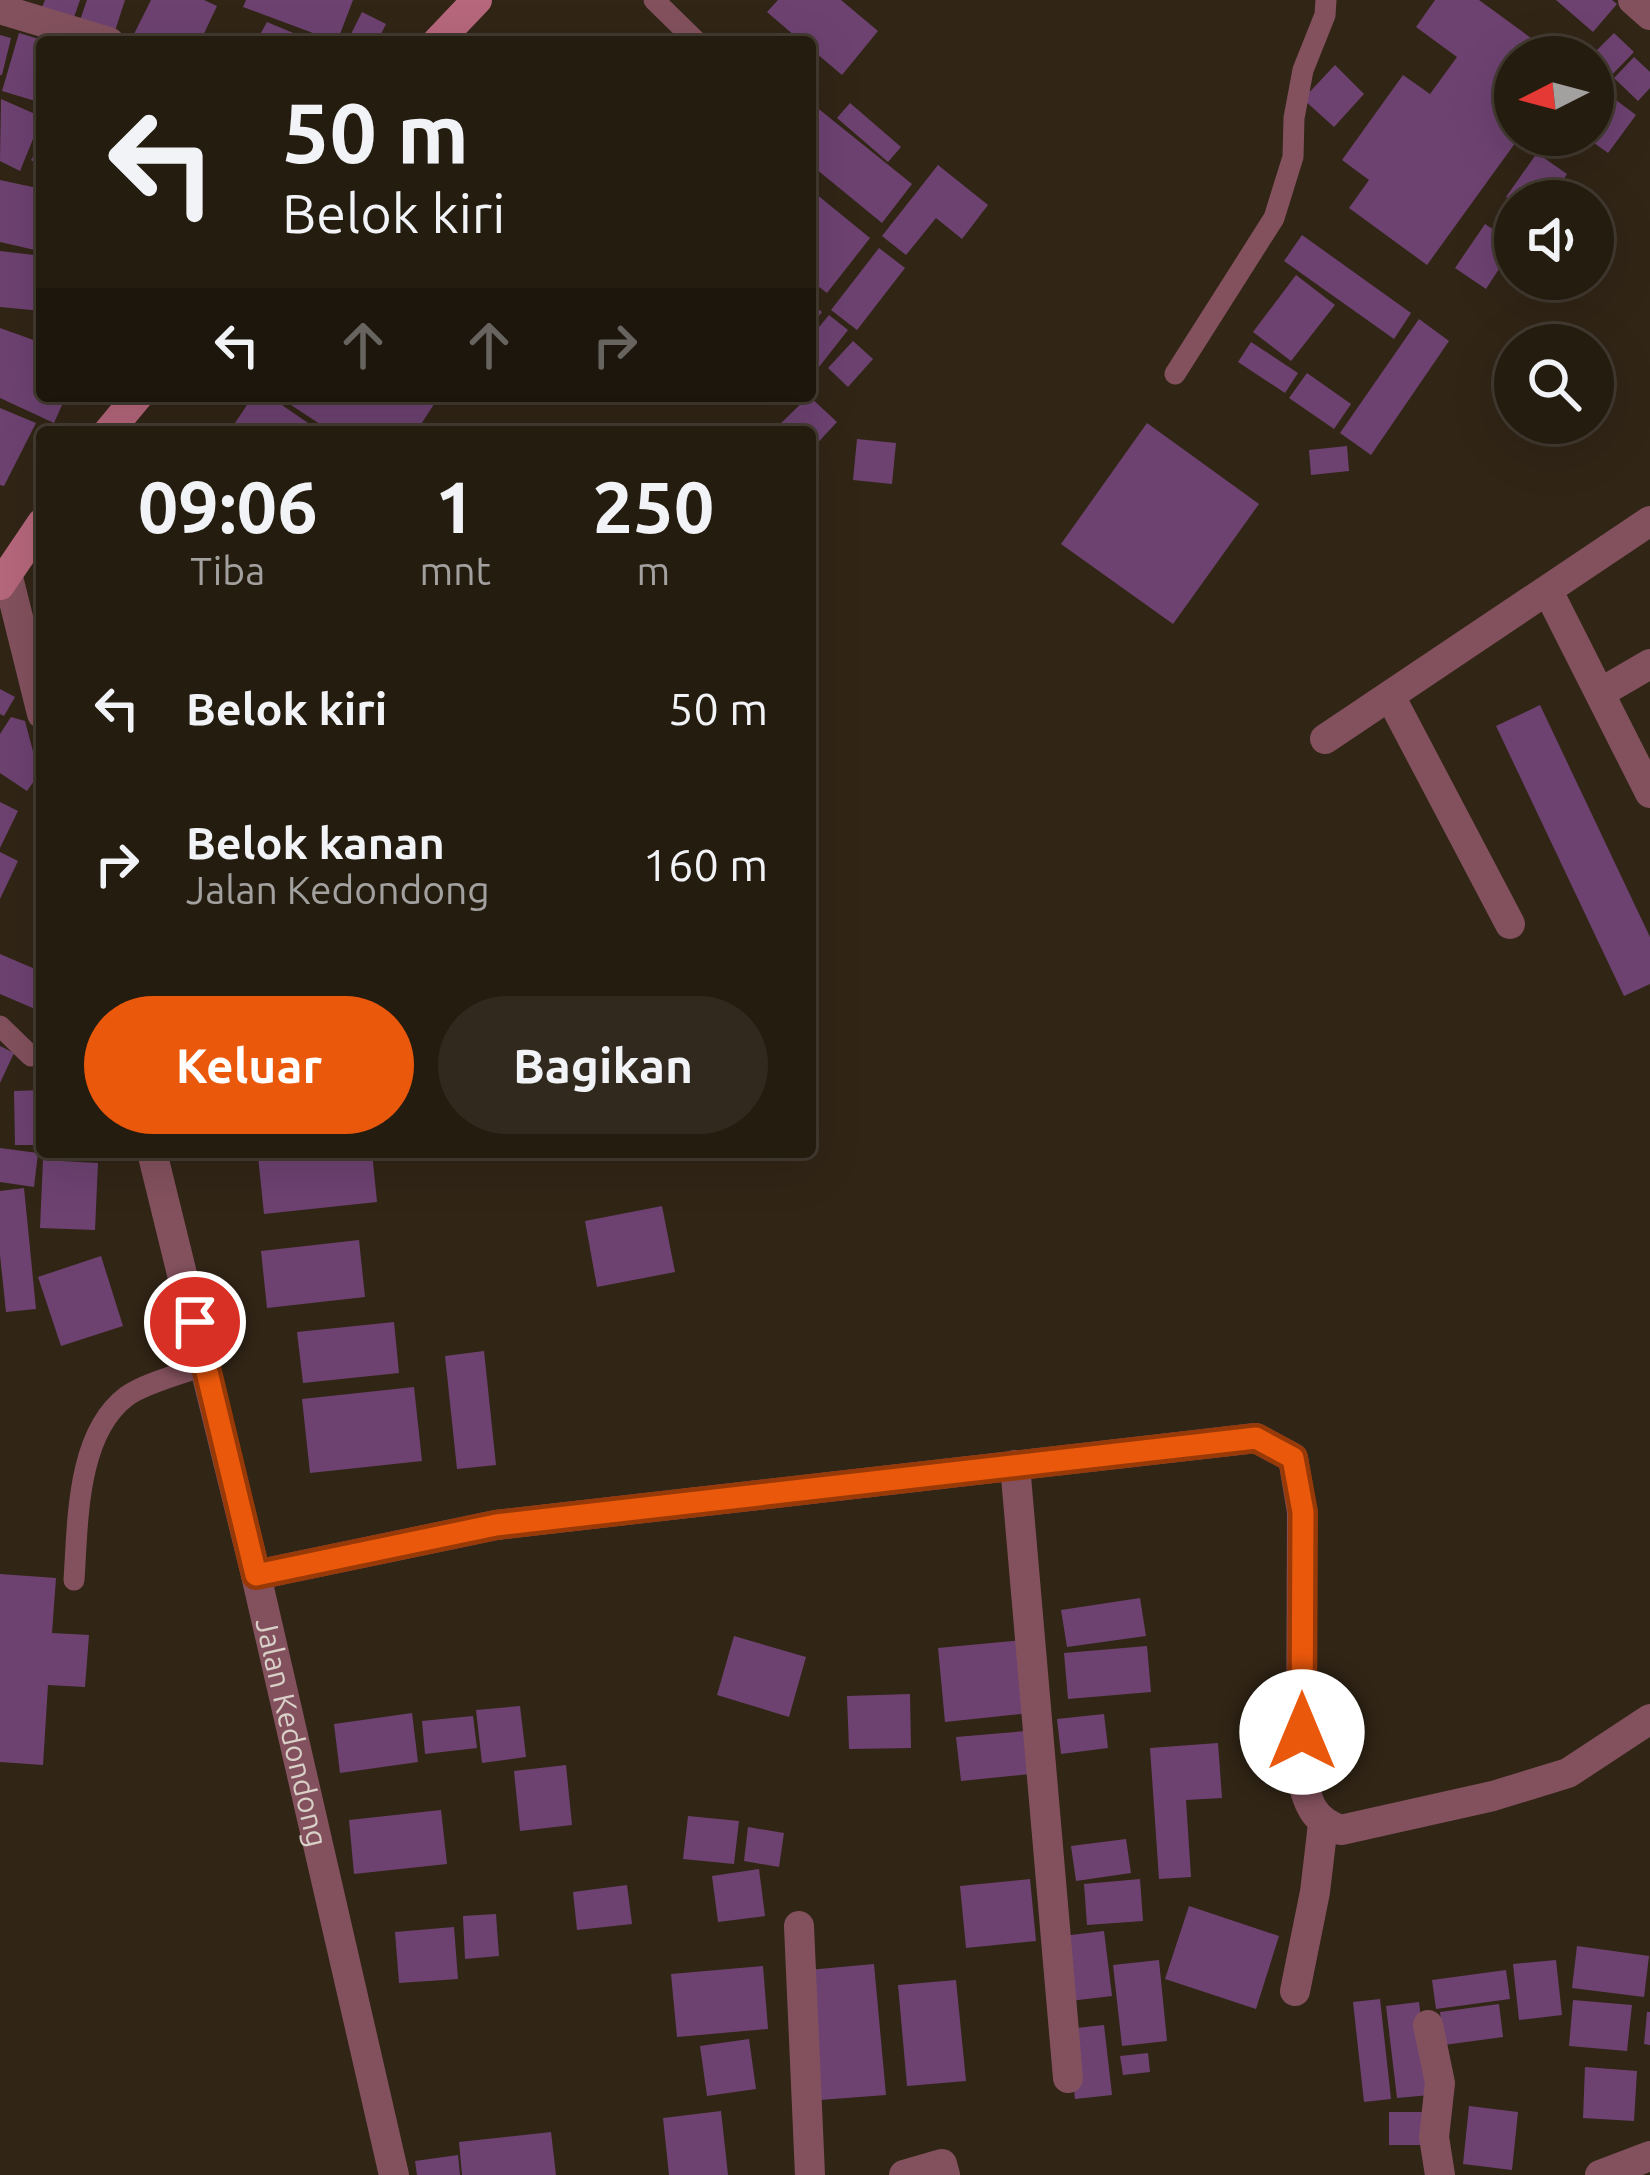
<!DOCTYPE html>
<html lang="id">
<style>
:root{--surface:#251c10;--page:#31291e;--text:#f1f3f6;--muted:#a3a19f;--line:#423a30;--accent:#ea580c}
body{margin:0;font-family:Ubuntu,sans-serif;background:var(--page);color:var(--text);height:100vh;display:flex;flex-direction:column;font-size:45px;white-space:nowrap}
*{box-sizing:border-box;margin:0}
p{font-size:39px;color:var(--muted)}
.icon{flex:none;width:66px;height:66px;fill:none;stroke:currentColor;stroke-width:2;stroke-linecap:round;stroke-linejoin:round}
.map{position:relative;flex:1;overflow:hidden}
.sheet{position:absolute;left:36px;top:426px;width:780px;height:732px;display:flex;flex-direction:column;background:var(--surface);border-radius:12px;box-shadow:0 12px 48px #0002,0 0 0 3px var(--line)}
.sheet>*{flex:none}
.top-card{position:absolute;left:36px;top:36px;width:780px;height:366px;border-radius:12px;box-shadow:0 12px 48px #0002,0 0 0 3px var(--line);background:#251c10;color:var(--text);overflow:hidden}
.needle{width:78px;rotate:264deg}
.buttons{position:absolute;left:1494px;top:36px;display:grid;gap:24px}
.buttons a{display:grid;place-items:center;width:120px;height:120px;border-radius:50%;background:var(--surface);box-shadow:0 12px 48px #0002,0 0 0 3px var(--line);font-size:60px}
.pin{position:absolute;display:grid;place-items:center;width:102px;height:102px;color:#fff;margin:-51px;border:6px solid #fff;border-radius:50%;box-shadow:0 3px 12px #0007}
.me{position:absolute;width:132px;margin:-66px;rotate:0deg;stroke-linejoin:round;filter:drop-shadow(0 0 9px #0008)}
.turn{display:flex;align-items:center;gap:42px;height:252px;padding:0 48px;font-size:54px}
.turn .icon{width:156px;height:156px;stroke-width:2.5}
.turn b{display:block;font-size:84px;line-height:102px}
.lanes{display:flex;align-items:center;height:114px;padding:0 48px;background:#0003;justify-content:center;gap:60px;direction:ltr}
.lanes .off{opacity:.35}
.eta{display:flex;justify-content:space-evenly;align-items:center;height:204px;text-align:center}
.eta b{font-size:72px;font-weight:700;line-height:84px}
.primary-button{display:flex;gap:24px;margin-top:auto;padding:24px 48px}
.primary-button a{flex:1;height:138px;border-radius:72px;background:var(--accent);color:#fff;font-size:48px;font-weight:700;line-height:138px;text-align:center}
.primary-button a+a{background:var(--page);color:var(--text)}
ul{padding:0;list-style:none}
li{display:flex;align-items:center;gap:36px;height:156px;padding:0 48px}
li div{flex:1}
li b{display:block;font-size:45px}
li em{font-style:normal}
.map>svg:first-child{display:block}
.building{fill:#6d4271}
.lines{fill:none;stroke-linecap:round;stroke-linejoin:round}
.service{stroke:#83515e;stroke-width:21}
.minor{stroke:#83515e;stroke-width:30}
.secondary{stroke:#b6677c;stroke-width:30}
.route-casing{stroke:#983908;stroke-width:30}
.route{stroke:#ea580c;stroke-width:21}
.labels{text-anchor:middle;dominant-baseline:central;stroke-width:9;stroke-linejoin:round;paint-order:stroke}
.street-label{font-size:30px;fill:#d9d1c8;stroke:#140f09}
</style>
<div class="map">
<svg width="1650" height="2175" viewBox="0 0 1650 2175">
<rect width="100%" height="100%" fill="#312516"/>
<g class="building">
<polygon points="45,0 80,0 72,23 40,12"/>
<polygon points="87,0 125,0 114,34 79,23"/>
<polygon points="151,0 204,0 217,6 200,42 151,42 134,34"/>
<polygon points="246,0 353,0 337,42 243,7"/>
<polygon points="778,0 841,0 878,31 842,75 810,48 810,42 802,42 767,12"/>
<polygon points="1435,0 1479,0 1557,57 1515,57 1515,135 1521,135 1427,265 1349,208 1369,180 1342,160 1403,75 1430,94 1457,57 1416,27"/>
<polygon points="1556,0 1612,0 1617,4 1593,32"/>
<polygon points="362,12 386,24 377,42 347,42"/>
<polygon points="267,22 315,42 256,42"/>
<polygon points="19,33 42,40 42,103 2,91"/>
<polygon points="1614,33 1634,52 1604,83 1593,73 1593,54"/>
<polygon points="0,35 11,38 2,75 0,75"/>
<polygon points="1634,57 1650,72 1650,88 1638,101 1614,78"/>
<polygon points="1335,65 1364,94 1334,127 1303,99"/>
<polygon points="1593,83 1636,115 1608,153 1583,135 1593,135"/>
<polygon points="1,99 42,117 20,171 0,161"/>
<polygon points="810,102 912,184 882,223 810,164"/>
<polygon points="850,103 901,147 888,162 837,118"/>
<polygon points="42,141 42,167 31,160"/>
<polygon points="1537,153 1567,174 1549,201 1512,201 1506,197"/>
<polygon points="938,165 988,205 962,239 936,218 906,255 882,236"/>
<polygon points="0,180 42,189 42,218 35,250 0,242"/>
<polygon points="810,189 870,238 827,293 810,280"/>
<polygon points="1485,224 1515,244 1486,289 1455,268"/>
<polygon points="1302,235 1411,313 1394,339 1284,261"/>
<polygon points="879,248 905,268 857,330 831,310"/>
<polygon points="0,251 42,256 42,311 0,307"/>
<polygon points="1296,275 1335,305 1291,361 1253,332"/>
<polygon points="810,303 822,312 810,327"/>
<polygon points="829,315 848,330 815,372 810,368 810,338"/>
<polygon points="1419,319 1449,341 1371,455 1340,433"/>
<polygon points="0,328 42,343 42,396 66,396 54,423 0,398"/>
<polygon points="853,341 873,359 848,387 828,368"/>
<polygon points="1251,342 1298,373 1285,393 1238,362"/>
<polygon points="1307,373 1351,404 1334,429 1289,398"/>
<polygon points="253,396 269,396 321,432 248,432 235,423"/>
<polygon points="288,396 436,396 438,398 416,432 332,432 285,401"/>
<polygon points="809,396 837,422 810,451 810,432 786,432 779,425"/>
<polygon points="0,408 36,423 4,486 0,485"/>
<polygon points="1147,423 1259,504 1173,624 1061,544"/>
<polygon points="857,439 896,443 892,484 853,480"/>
<polygon points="1347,446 1349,471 1311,475 1309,450"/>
<polygon points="0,689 15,697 4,716 0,714"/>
<polygon points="1540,705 1650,937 1650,984 1624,996 1496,726"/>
<polygon points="11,717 25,721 39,774 27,791 0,773 0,734"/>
<polygon points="0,802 18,811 0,848"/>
<polygon points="0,852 18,861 0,899"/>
<polygon points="0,954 42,972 42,1012 0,994"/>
<polygon points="0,1046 14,1053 0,1083"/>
<polygon points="42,1090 42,1145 15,1145 14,1091"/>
<polygon points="0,1148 38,1153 34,1187 0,1182"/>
<polygon points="292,1152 372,1152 377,1202 264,1214 258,1156"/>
<polygon points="43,1160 98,1163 95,1230 40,1228"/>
<polygon points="24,1188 36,1309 6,1312 0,1255 0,1191"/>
<polygon points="662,1206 675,1272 597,1287 585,1221"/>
<polygon points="359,1240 365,1297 267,1308 261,1251"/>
<polygon points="101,1256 123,1326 61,1346 38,1277"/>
<polygon points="394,1322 399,1373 303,1383 297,1332"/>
<polygon points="484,1351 496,1465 457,1469 445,1356"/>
<polygon points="414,1387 422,1461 310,1473 302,1399"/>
<polygon points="0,1574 56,1578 52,1633 89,1635 85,1687 48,1685 43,1765 0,1762"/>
<polygon points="1140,1598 1146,1636 1067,1647 1061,1610"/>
<polygon points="734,1636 806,1657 789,1717 717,1695"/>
<polygon points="1023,1640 1030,1713 945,1722 938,1648"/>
<polygon points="1147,1646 1151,1692 1068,1699 1064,1653"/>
<polygon points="910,1694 911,1748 849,1749 847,1696"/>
<polygon points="520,1706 526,1757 482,1763 476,1710"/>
<polygon points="412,1713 418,1762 340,1773 334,1724"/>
<polygon points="1104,1714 1108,1748 1061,1754 1057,1719"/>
<polygon points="473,1716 477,1748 425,1754 422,1721"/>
<polygon points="1026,1731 1030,1774 961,1781 956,1737"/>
<polygon points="1218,1743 1222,1798 1186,1800 1191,1877 1159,1879 1150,1748"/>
<polygon points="566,1765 572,1825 520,1831 514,1771"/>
<polygon points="441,1810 447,1864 354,1874 349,1820"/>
<polygon points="688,1816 739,1821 734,1864 683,1859"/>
<polygon points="748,1827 784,1833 779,1867 744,1861"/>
<polygon points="1126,1839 1131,1873 1076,1881 1071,1846"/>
<polygon points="759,1869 765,1916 718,1922 712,1876"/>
<polygon points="1030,1879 1036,1941 966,1948 960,1886"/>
<polygon points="1140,1879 1143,1921 1087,1925 1084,1884"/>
<polygon points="627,1885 632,1924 577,1930 573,1892"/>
<polygon points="1189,1906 1279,1936 1256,2009 1165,1979"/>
<polygon points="496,1914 499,1956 465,1959 463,1916"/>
<polygon points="454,1927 458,1979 399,1983 395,1932"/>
<polygon points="1104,1931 1112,1996 1070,2001 1063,1936"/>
<polygon points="1577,1946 1649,1956 1644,1997 1572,1988"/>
<polygon points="1159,1960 1167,2041 1122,2046 1113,1965"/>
<polygon points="1556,1960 1562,2015 1519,2020 1513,1964"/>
<polygon points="874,1964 886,2095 820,2100 808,1970"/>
<polygon points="763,1966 768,2029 677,2037 671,1974"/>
<polygon points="1506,1970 1510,1999 1436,2009 1432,1980"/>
<polygon points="956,1980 966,2081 907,2086 898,1985"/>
<polygon points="1380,1999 1391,2099 1364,2102 1353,2002"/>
<polygon points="1573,2000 1632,2005 1627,2051 1569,2046"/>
<polygon points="1419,2002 1430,2095 1397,2098 1386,2006"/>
<polygon points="1499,2004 1503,2037 1444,2045 1440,2012"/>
<polygon points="1647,2012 1650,2012 1650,2045 1644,2044"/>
<polygon points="1104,2025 1112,2095 1075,2099 1067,2029"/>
<polygon points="749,2039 756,2089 707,2096 700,2046"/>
<polygon points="1148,2053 1150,2072 1123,2075 1120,2056"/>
<polygon points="1585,2067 1637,2071 1634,2121 1583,2118"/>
<polygon points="1469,2106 1518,2112 1512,2170 1463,2164"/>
<polygon points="721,2111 728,2175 669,2175 663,2118"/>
<polygon points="1389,2112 1423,2112 1424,2145 1389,2145"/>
<polygon points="551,2132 556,2175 462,2175 459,2142"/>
<polygon points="458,2155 460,2175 417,2175 415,2161"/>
</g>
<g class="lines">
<g class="service">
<polyline points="654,0 697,42"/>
<polyline points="1175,374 1274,218 1293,157 1294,118 1303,70 1325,15 1326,0"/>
<polyline points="0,1026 31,1056"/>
<path d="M74 1580C78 1523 76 1434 127 1396 145 1383 184 1373 206 1365"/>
</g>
<g class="minor">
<polyline points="1633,0 1650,15"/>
<polyline points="0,9 109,42"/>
<polyline points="7,573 42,714"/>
<polyline points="1548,591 1650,793"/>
<polyline points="1600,693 1650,664"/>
<polyline points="1390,696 1510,924"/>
<polyline points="1325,739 1650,521"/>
<path id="s1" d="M152 1152 256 1575 394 2175"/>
<polyline points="1015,1465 1068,2078"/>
<path d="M256 1575 496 1525 1256 1438 1293 1458 1302 1512 1301 1775C1308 1803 1312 1820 1341 1830L1493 1796 1568 1773 1650 1719"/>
<polyline points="799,1926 810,2175"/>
<polyline points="1295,1991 1315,1892 1323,1824"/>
<polyline points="1428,2025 1440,2083 1434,2137 1440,2175"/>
<polyline points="904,2175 942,2164 945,2175"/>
<polyline points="1600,2175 1650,2156"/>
</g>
<g class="secondary">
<polyline points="437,42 477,0"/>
<polyline points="108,432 138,396"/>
<polyline points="0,585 42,523"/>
</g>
</g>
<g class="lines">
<g class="route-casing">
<polyline id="route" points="195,1322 256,1575 496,1525 1256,1438 1293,1458 1303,1512 1302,1732"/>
</g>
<use href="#route" class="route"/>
</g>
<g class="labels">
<g class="street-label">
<text stroke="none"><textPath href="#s1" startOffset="597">Jalan Kedondong</textPath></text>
</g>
</g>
</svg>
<div class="buttons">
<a><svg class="needle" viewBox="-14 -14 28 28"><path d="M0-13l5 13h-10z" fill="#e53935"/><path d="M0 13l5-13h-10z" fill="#a3a19f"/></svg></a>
<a><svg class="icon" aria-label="sound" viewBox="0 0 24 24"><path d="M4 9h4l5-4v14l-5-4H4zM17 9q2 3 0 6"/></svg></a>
<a><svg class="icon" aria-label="search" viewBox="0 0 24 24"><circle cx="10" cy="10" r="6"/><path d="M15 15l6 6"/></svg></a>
</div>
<div class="pin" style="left:195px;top:1322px;background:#d93025"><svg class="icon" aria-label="arrive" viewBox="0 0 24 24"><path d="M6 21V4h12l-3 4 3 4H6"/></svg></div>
<svg class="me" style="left:1302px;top:1732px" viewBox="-20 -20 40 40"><circle r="19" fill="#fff"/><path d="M0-13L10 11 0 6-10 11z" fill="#ea580c"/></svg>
<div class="top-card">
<div class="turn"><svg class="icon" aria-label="left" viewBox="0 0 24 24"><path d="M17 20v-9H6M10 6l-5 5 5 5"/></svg><div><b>50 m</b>Belok kiri</div></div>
<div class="lanes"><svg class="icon" aria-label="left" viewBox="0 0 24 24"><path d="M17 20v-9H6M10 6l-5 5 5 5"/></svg><svg class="icon off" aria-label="ahead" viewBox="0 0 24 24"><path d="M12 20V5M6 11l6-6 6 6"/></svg><svg class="icon off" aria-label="ahead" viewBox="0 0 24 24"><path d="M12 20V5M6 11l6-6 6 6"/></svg><svg class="icon off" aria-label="right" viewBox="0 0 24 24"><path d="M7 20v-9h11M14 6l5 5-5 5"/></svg></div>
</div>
<section class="sheet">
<div class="eta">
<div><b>09:06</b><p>Tiba</p></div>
<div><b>1</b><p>mnt</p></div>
<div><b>250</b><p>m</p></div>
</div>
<ul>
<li><svg class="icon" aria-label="left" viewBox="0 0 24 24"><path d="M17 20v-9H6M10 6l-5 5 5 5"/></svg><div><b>Belok kiri</b></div><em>50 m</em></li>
<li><svg class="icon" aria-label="right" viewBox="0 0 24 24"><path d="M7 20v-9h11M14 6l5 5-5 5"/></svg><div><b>Belok kanan</b><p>Jalan Kedondong</p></div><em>160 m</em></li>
</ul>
<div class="primary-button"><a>Keluar</a><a>Bagikan</a></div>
</section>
</div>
